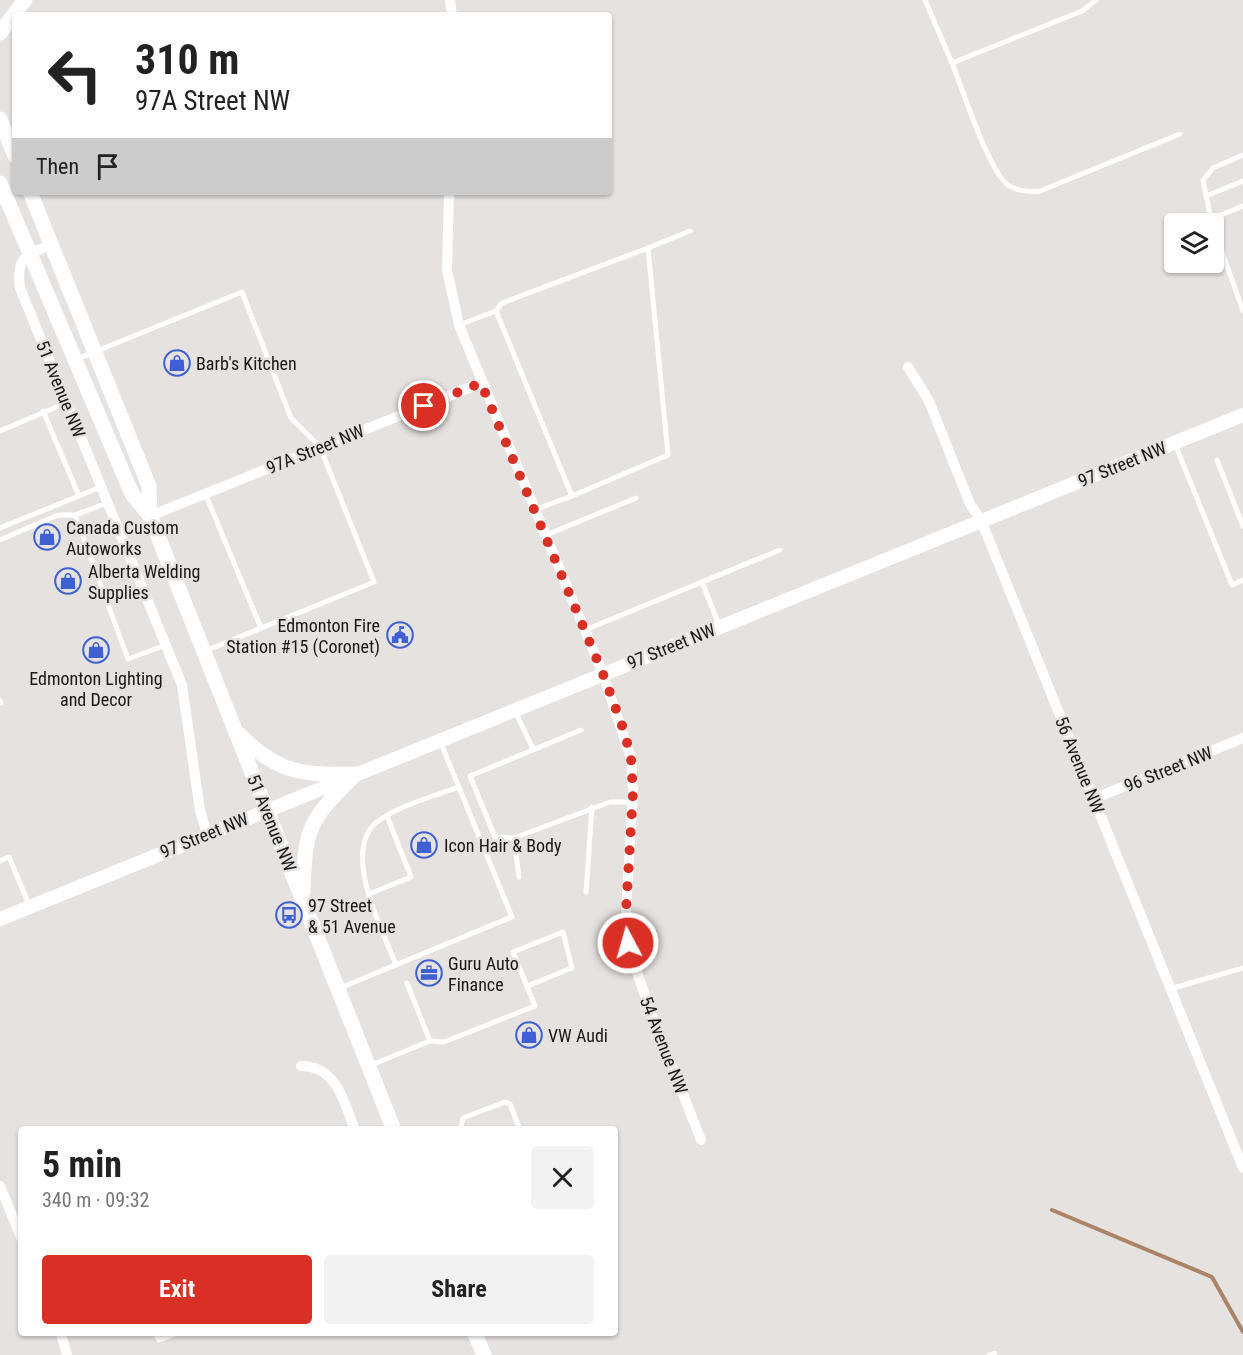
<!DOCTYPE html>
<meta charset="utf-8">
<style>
:root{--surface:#fff;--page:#f2f2f2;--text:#222;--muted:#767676;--accent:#d93025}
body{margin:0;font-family:"Roboto Condensed",sans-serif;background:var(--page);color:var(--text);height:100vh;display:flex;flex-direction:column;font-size:22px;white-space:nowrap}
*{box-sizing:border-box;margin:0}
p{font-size:20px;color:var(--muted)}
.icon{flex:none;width:33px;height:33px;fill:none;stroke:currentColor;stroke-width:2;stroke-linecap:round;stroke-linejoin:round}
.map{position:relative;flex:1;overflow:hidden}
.sheet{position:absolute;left:18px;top:1126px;width:600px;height:210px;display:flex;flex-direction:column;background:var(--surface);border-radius:6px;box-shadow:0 2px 4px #0004}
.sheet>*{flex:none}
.guide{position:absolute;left:12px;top:12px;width:600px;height:183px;border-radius:6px;box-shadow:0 2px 4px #0004;background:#fff;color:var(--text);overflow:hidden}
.tools{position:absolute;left:1164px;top:213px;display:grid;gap:12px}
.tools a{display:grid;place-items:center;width:60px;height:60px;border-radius:6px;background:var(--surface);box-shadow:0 2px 4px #0004;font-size:30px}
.pin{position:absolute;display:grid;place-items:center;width:51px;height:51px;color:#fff;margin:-26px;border:3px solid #fff;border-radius:50%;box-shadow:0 2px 6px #0007}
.me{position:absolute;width:66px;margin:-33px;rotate:354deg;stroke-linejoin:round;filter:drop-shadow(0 0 4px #0008)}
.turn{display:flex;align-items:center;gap:21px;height:126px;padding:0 24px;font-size:27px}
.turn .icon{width:78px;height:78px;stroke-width:2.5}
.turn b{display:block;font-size:42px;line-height:51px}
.then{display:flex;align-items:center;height:57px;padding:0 24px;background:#0003;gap:12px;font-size:22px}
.round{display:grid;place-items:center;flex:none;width:63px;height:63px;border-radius:6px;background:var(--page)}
.head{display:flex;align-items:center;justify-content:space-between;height:102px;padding:0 24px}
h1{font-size:36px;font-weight:700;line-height:45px}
.primary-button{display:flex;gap:12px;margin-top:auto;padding:12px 24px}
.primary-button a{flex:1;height:69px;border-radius:6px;background:var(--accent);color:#fff;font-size:24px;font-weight:700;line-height:69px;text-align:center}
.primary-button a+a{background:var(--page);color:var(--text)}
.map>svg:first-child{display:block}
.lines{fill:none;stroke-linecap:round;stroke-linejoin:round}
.stream{stroke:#ab8366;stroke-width:4}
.service{stroke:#fff;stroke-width:5}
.minor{stroke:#fff;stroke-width:10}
.tertiary{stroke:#fff;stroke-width:14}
.secondary{stroke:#fff;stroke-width:15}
.route{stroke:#d93025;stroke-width:10;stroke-dasharray:0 18}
.labels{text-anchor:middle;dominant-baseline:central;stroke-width:5;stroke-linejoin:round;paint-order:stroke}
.poi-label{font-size:18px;fill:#181716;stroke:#e5e2e0;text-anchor:start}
.street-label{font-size:18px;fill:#181716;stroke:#e5e2e0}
</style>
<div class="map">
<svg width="1243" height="1355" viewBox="0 0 1243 1355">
<rect width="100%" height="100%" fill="#e5e2e0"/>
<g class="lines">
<polyline class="stream" points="1052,1210 1212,1277 1243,1332"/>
<g class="service">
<polyline points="925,0 952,63 1082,11 1096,0"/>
<path d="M952 63C963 90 988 170 1008 185 1017 192 1029 192 1040 191L1180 134"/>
<polyline points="1206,196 1243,181"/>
<polyline points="1211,219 1243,206"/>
<polyline points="1212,224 1203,180 1213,168 1243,155"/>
<polyline points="1214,229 1243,311"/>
<polyline points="648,248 690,231"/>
<polyline points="496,311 502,303 648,248 668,455 572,496"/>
<polyline points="459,325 496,311 572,496 534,510"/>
<polyline points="77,359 242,292 291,418 320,447 374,582 205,651"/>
<polyline points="43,411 79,496"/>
<polyline points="0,431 66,403"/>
<polyline points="1175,444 1232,585 1243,580"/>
<polyline points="1217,460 1243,526"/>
<polyline points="205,493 261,628"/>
<polyline points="107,503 75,515 128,659 166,645"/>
<polyline points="0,528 101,487"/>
<polyline points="546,535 636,498"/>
<polyline points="0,540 58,515 75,515"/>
<polyline points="702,582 719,625"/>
<polyline points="585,630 780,550"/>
<polyline points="0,701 1,703"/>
<polyline points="515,711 533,749"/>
<polyline points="581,730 470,776 495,837 514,838 610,802 632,802"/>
<polyline points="514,838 519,877"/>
<polyline points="0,861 9,857 30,907"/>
<polyline points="586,892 592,807"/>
<polyline points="369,894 411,877 387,816"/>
<path d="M396 965C383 931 346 862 371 828 384 810 437 795 459 787"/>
<polyline points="340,988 512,917 440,741"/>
<polyline points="1170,989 1243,968"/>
<polyline points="430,1041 444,1042 535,1006 513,952 563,932 572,968 527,986"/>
<polyline points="371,1065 430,1041 407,983"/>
<polyline points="460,1130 463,1118 505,1102 510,1104 520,1130"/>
<polyline points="156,1334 159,1340 175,1334"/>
<polyline points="989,1355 995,1353"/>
</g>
<g class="minor">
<polyline points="450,0 452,15"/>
<polyline points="449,192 447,270 459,325 603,674 631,758 633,793 625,927 632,958 650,1010 701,1140"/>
<path d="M51 245C25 255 16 257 20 288L182 685 200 810 207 834"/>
<polyline points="908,367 929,401 970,504 981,520 1243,1168"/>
<polyline points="150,516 481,383"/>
<polyline points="1093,799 1243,738"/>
<path d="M301 1066C337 1066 344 1102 355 1130"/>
<polyline points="0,1186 21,1237"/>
<polyline points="61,1334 67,1355"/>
</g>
<polyline class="tertiary" points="0,919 1243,415"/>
<g class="secondary">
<polyline points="0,33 25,0"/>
<polyline points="0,119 15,156"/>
<polyline points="0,183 132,494 150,516 394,1130"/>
<polyline points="30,192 149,486 150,516"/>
<path d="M239 734C278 774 303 775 356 774"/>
<path d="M303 892C305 826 309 820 356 774"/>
<polyline points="475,1334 484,1355"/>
</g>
</g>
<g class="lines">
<polyline class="route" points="424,406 481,383 603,674 624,731 631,758 633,793 625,927 628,943"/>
</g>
<defs>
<g id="shop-ring" transform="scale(1.35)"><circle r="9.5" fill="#e5e2e0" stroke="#3e60d2" stroke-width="1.5"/><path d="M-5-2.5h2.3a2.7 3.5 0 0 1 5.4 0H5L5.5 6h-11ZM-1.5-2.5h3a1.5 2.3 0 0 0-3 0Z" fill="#3e60d2"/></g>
<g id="civic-ring" transform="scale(1.35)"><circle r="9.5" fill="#e5e2e0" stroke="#3e60d2" stroke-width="1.5"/><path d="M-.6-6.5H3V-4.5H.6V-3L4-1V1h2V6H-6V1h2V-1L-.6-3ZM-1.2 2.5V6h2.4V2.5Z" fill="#3e60d2"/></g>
<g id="bus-ring" transform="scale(1.35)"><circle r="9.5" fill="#e5e2e0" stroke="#3e60d2" stroke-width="1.5"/><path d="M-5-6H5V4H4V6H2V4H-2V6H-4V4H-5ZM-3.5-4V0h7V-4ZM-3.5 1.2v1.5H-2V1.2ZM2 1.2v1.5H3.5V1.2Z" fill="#3e60d2"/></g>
<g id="office-ring" transform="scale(1.35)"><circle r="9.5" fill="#e5e2e0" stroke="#3e60d2" stroke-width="1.5"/><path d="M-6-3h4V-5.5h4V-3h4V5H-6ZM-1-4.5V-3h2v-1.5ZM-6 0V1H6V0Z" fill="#3e60d2"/></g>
</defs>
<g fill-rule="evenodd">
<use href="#shop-ring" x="177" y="363"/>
<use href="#shop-ring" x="47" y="537"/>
<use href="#shop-ring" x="68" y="581"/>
<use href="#civic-ring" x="400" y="635"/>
<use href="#shop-ring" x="96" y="650"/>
<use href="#shop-ring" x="424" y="845"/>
<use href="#bus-ring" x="289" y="915"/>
<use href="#office-ring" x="429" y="973"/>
<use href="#shop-ring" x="529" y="1035"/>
</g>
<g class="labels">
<g class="poi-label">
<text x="196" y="363">Barb's Kitchen</text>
<text x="66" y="527">Canada Custom<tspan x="66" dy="21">Autoworks</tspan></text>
<text x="88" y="571">Alberta Welding<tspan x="88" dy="21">Supplies</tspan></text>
<text x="380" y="625" text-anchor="end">Edmonton Fire<tspan x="380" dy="21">Station #15 (Coronet)</tspan></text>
<text x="96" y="678" text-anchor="middle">Edmonton Lighting<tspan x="96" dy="21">and Decor</tspan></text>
<text x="444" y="845">Icon Hair &amp; Body</text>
<text x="308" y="905">97 Street<tspan x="308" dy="21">&amp; 51 Avenue</tspan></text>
<text x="448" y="963">Guru Auto<tspan x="448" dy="21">Finance</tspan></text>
<text x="548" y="1035">VW Audi</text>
</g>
<g class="street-label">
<text transform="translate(61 389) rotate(68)">51 Avenue NW</text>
<text transform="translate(315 449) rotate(-22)">97A Street NW</text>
<text transform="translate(1122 464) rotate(-22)">97 Street NW</text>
<text transform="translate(671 646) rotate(-22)">97 Street NW</text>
<text transform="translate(1080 765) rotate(68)">56 Avenue NW</text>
<text transform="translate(1168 769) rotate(-22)">96 Street NW</text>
<text transform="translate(272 823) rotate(68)">51 Avenue NW</text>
<text transform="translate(204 835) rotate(-22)">97 Street NW</text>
<text transform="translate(664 1045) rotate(69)">54 Avenue NW</text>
</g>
</g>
</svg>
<div class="tools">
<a><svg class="icon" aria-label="layers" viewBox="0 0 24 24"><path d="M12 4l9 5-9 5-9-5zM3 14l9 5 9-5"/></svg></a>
</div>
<div class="pin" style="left:424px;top:406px;background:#d93025"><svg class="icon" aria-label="arrive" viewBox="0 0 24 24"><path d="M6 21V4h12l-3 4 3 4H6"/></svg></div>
<svg class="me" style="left:628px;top:943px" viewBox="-20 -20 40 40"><circle r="17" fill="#d93025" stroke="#fff" stroke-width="3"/><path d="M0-11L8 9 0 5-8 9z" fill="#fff"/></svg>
<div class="guide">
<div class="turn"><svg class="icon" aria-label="left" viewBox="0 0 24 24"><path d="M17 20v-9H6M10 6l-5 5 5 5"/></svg><div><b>310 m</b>97A Street NW</div></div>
<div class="then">Then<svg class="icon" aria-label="arrive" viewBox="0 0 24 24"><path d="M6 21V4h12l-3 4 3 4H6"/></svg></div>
</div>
<section class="sheet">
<div class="head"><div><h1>5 min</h1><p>340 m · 09:32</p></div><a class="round"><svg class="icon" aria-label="close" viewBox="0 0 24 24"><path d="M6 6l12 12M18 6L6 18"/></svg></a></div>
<div class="primary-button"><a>Exit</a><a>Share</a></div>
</section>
</div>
